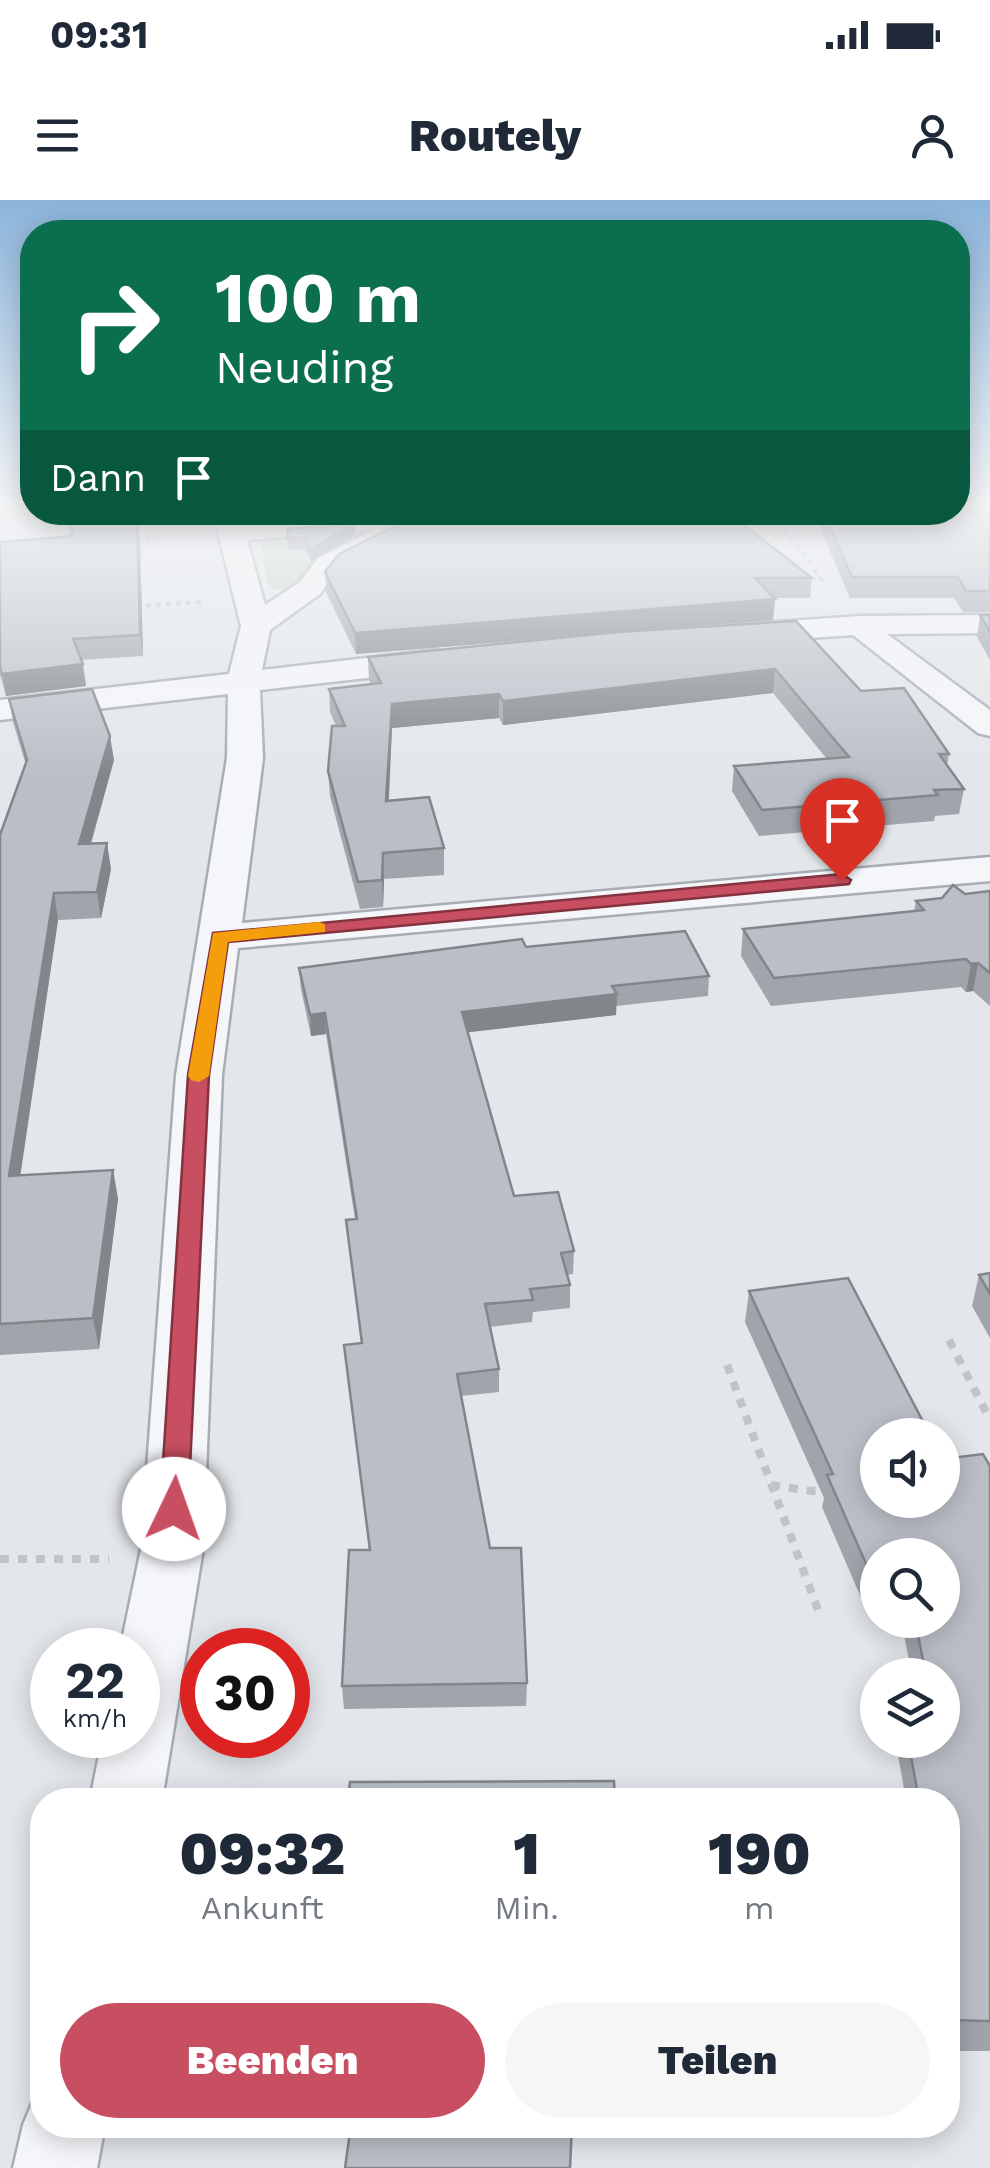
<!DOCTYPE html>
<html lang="de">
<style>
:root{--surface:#fff;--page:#f6f6f7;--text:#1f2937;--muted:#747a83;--accent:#c84f61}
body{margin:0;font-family:"Work Sans",sans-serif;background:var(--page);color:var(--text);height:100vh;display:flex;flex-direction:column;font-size:38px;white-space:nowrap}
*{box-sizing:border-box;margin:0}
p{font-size:32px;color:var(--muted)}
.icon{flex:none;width:55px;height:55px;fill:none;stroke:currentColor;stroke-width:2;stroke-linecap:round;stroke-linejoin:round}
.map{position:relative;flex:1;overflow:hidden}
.panel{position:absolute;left:30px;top:1588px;width:930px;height:350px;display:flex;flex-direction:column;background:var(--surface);border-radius:40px;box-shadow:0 5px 25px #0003}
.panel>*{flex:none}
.guide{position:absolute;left:20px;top:20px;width:950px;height:305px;border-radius:40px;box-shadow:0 5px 25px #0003;background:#0b6e4f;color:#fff;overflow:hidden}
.tools{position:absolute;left:860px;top:1218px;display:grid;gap:20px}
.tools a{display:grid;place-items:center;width:100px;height:100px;border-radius:50%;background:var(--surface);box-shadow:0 5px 25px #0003;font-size:50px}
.speed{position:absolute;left:30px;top:1428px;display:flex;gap:20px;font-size:50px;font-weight:700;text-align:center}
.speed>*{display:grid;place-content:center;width:130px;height:130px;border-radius:50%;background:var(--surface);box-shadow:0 5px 25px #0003;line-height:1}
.speed small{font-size:25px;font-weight:400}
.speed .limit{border:15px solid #d22;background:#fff;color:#111}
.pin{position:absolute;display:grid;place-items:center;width:85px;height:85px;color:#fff;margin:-102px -42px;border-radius:50% 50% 50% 0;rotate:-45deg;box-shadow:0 0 10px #0007}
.pin .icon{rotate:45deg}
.me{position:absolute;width:110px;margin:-55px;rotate:3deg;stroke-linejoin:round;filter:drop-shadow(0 0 8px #0008)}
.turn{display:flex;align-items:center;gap:35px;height:210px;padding:0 30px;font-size:45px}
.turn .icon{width:130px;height:130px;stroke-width:2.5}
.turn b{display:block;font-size:70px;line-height:85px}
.then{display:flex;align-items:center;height:95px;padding:0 30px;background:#0003;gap:20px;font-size:38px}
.eta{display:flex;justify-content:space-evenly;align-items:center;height:170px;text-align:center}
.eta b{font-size:60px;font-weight:800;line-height:70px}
.cta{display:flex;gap:20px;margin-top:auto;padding:20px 30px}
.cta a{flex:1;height:115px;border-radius:60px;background:var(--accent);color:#fff;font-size:40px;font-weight:800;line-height:115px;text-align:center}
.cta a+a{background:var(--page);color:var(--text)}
.status{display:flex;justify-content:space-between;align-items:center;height:70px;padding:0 50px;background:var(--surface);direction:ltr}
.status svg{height:28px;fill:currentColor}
header{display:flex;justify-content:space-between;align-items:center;height:130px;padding:0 30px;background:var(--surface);font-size:45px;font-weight:800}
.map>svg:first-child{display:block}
.green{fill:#c8d4c4}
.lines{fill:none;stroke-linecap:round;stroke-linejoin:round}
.street-casing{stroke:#a8adb4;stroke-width:5}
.path-far1{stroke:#c0c3c9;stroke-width:4;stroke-dasharray:5 5;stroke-linecap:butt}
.path{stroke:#c0c3c9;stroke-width:8;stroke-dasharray:9 9;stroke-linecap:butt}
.street{fill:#f5f6f9;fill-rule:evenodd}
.wall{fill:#a0a4ab}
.shaded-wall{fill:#82868b}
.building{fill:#babfc7;stroke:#82868b;stroke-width:2.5}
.route{fill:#c84f61;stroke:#82333f;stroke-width:2.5}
.slow{fill:#f59e0b}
</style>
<div class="status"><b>09:31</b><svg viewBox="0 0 49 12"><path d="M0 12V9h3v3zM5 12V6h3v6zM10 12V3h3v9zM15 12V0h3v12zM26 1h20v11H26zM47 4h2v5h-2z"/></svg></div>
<header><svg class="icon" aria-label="menu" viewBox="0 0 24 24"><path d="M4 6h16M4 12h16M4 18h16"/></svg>Routely<svg class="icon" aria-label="person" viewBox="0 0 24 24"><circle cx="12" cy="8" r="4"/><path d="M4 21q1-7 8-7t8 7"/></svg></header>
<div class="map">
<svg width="990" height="1968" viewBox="0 0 990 1968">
<rect width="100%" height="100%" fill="#e3e6ea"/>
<polygon class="green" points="374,330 294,391 273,389 267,382 261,341 267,336"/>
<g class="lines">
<g class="street-casing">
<g id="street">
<path d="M213 312H239L243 324 393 312H515L502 320 405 328 404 337 360 356 337 371 320 394 270 430 262 470 437 450 448 453 453 460 448 467 437 470 260 490 263 558 242 723 990 657V681L238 748 222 875 203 1349 162 1600H90L103 1535H138V1450H120L141 1349 176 875 227 558 228 494 0 520V500L229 474 241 426ZM373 330 317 359 300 382 265 405 247 340Z"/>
<polygon points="990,415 990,433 887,434 990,510 990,536 978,533 853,435 735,443 724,441 720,434 724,427 735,425 860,416"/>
<polygon points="42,1892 42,1925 105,1925 97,1968 13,1968 23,1925 35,1896"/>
</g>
</g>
<g class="path-far1">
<polyline points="773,312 826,386"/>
<polyline points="135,339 187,335"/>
<polyline points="136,406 203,402"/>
</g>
<g class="path">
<polyline points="949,1140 990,1220"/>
<polyline points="727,1165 821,1418"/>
<polyline points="771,1285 811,1291 828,1289"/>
<polyline points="0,1359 109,1359"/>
</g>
<use href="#street" class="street"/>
</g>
<g class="wall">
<polygon points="990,301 990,412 963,412 954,398 850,398 813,312 958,312"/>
<polygon points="66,312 137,312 140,342 143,456 81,460 86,486 6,496 0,475 0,342 71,337"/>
<polygon points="354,324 355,335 311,361 305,349 288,350 287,338"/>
<polygon points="325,372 812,378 810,398 773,398 775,399 773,420 653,430 861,491 949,554 947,565 964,589 959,614 935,616 934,621 759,636 732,591 734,566 827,559 773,493 503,525 499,518 392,528 389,600 444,648 444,675 384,679 383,707 360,709 330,596 328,571 336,526 330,512 329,489 371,484 369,480 368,457 582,436 356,454 326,392"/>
<polygon points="980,415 990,415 990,460 977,437"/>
<polygon points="9,499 114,560 91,644 111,669 101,718 58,720 20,975 113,970 118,999 99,1149 0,1155 0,635 26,565 13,522"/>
<polygon points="990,691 990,806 973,791 966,792 961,787 771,806 741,756 743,729 914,711 916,701"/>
<polygon points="526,747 709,776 708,796 616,806 616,815 468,832 514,996 574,1051 573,1074 567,1075 570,1085 570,1108 533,1112 532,1122 490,1127 499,1169 499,1192 461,1196 490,1348 527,1483 526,1506 344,1509 342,1486 369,1350 344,1145 361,1143 346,1020 355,1019 326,834 311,836 301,789 299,768"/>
<polygon points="990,1073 990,1138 972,1106 979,1075"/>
<polygon points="749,1091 943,1259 990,1266 990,1851 948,1851 948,1600 906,1600 896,1544 897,1540 942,1540 942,1475 912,1475 901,1420 942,1420 942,1355 878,1355 878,1406 865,1407 822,1307 824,1298 745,1122"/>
</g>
<g class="shaded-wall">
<polygon points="137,312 140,342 143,456 140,435"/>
<polygon points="291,312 340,312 291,316"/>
<polygon points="354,324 355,335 311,361 310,349"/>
<polygon points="775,399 773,420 356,454 355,433"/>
<polygon points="83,464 86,486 6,496 2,474"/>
<polygon points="775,469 773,493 503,525 503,501"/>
<polygon points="499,494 499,518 392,528 387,626 386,601 392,504"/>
<polygon points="110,536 114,560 83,670 79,644"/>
<polygon points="107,643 111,669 101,718 97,692"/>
<polygon points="383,653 384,679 383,707 382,680"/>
<polygon points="54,693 58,720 16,1005 9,976"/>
<polygon points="978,763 973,791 966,792 971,764"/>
<polygon points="617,794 616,815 462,833 462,812"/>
<polygon points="325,813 326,834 311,836 310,815"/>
<polygon points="113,970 118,999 99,1149 93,1118"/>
</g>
<g class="building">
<polygon points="958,301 990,301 990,391 966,391 958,377 852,377 823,312 958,312"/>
<polygon points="68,312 137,312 140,435 73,439 83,464 2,474 0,467 0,342 73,336"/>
<polygon points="727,312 812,378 755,378 775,399 355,433 325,372 339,354 405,321 408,313"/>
<polygon points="354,324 310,349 304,338 287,338 288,329"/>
<polygon points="980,415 990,415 990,432"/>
<polygon points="796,421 861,491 904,488 949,554 939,554 964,589 934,590 938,595 762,610 734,566 849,557 775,469 503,501 499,494 392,504 386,601 429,597 444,648 383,653 382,680 358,682 328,571 332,526 345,526 329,489 381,483 368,457 619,432"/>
<polygon points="92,489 110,536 79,644 107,643 97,692 54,693 9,976 113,970 93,1118 0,1124 0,635 27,560 9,499"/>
<polygon points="953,685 965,694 990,691 990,773 978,763 971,764 966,759 774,778 743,729 924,710 916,701 942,698"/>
<polygon points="685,731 709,776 612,786 617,794 462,812 514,996 558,992 574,1051 561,1053 570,1085 530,1089 533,1100 485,1104 499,1169 457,1174 490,1348 521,1348 527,1483 342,1486 349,1350 370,1350 344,1145 362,1143 346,1020 357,1019 325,813 310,815 299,768 522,739 526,747"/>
<polygon points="990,1073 990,1094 979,1075"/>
<polygon points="848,1078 930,1235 878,1235 878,1300 942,1300 942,1258 943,1259 983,1254 990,1266 990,1821 949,1820 948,1810 948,1600 919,1600 908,1540 942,1540 942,1475 926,1475 915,1420 942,1420 942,1355 878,1355 878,1374 871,1375 827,1275 833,1274 749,1091"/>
<polygon points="614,1581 615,1600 348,1600 350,1582"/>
<polygon points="351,1925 572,1925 570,1968 345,1968"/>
</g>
<linearGradient id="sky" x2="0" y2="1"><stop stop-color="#8bb4db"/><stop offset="0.52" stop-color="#f2f4f6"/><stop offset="1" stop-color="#f2f4f6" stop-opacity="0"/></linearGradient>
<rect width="990" height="577" fill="url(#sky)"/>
<polygon class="route" points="842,674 851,680 849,684 228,742 209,875 188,1309 184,1316 174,1320 164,1316 160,1309 188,875 213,733"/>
<polygon class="slow" points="319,722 325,724 325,732 228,742 209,876 199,882 191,880 188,876 213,733"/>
</svg>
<div class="tools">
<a><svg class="icon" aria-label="sound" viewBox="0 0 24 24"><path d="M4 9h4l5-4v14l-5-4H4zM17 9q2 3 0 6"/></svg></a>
<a><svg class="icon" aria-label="search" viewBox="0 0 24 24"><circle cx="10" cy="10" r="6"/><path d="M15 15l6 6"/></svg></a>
<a><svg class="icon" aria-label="layers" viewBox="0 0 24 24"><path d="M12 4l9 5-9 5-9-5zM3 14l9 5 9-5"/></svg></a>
</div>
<div class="speed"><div>22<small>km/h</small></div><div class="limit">30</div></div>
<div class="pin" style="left:842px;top:680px;background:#d93025"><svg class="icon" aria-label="arrive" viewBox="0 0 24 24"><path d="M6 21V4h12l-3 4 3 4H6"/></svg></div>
<svg class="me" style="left:174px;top:1309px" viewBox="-20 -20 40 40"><circle r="19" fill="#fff"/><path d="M0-13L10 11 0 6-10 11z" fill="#c84f61"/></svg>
<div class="guide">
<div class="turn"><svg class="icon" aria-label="right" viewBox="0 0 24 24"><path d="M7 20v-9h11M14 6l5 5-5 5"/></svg><div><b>100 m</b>Neuding</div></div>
<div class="then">Dann<svg class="icon" aria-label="arrive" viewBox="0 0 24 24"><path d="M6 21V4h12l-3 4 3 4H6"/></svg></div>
</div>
<section class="panel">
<div class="eta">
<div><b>09:32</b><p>Ankunft</p></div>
<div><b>1</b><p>Min.</p></div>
<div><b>190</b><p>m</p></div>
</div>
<div class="cta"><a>Beenden</a><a>Teilen</a></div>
</section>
</div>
